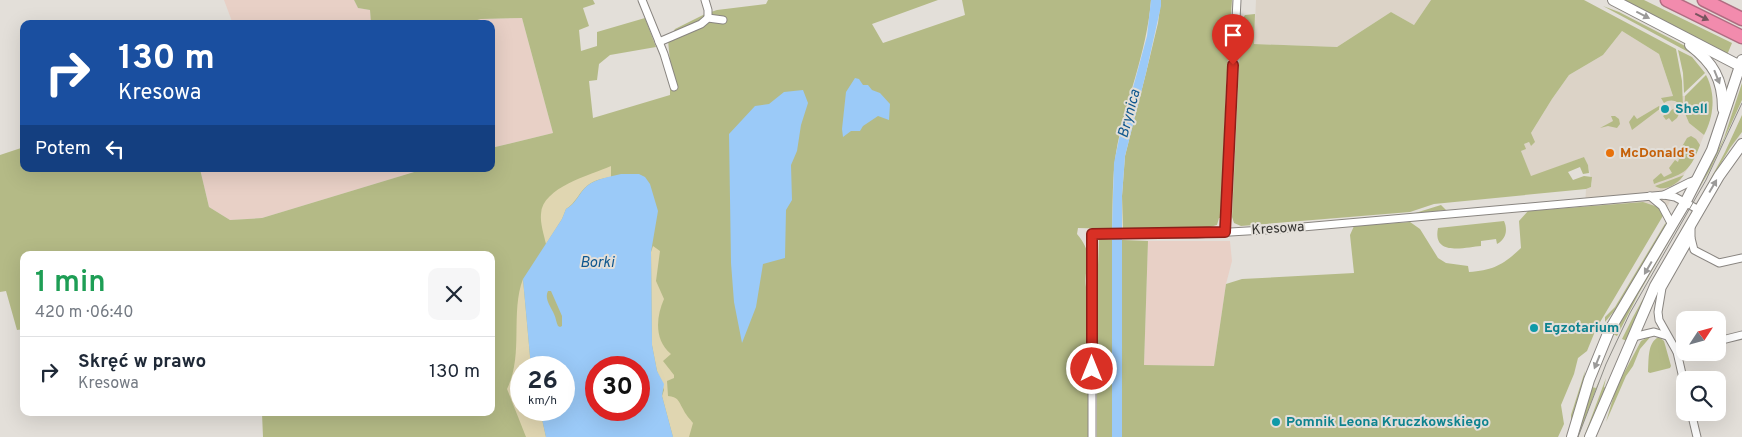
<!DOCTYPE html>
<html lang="pl">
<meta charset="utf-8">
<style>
:root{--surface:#fff;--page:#f6f6f7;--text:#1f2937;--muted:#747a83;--line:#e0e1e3}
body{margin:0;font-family:Overpass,sans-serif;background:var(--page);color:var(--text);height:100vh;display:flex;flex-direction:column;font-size:19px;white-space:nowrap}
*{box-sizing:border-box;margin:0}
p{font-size:16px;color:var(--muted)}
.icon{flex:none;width:28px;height:28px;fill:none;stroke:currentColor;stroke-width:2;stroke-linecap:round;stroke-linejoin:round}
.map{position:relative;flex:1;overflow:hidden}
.side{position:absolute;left:20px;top:251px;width:475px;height:165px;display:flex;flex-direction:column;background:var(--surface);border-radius:10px;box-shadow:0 5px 20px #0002}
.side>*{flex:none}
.top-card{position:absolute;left:20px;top:20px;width:475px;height:152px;border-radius:10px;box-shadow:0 5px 20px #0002;background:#1a4fa0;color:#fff;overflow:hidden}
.needle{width:32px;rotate:54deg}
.controls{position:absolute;left:1676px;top:311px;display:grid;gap:10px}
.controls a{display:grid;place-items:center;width:50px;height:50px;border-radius:10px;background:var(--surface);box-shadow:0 5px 20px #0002;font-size:25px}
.speed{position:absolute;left:510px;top:356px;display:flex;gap:10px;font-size:25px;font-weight:700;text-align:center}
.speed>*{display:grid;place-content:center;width:65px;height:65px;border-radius:50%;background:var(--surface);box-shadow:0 5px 20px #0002;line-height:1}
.speed small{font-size:12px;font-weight:400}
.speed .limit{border:8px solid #d22;background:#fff;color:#111}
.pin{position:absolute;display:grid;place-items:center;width:42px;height:42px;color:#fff;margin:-51px -21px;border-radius:50% 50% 50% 0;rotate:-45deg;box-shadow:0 0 5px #0007}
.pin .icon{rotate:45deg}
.me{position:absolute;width:55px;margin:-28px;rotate:0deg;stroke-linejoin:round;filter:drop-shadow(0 0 4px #0008)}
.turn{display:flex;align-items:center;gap:18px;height:105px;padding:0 15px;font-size:22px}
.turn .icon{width:65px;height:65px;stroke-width:2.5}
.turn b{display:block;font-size:35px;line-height:42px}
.then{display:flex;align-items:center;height:48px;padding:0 15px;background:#0003;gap:10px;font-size:19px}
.round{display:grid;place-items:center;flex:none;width:52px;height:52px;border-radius:10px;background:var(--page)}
.overview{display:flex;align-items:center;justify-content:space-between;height:85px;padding:0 15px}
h1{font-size:30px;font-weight:600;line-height:38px;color:#1e9e55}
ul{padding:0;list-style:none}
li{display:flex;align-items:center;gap:15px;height:70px;padding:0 15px;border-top:1px solid var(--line)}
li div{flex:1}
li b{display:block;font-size:19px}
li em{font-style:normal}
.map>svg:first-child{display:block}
.built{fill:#dcd3c7}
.industrial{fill:#e8d0c6}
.green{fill:#b4ba86;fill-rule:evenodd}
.sand{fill:#e0d6b1}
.water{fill:#9bcaf8;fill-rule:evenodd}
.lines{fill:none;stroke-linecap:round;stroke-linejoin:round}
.street-casing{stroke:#898580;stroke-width:9}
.secondary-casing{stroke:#898580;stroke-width:12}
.highway-casing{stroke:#b16d82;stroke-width:15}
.street{stroke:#fff;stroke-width:7}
.secondary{stroke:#fff;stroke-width:10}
.highway{stroke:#f28bad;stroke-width:12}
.tram{stroke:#8d8b86;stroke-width:1}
.oneway{fill:#9b9a99}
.oneway2{fill:#78545e}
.route-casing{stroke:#8d1f18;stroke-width:12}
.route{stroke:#d93025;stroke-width:9}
.culture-dot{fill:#0f9aa8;stroke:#e3dfd9;stroke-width:2}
.food-dot{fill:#e8710a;stroke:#e3dfd9;stroke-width:2}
.labels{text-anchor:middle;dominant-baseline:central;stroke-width:4;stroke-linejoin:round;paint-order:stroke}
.culture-label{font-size:14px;font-weight:bold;fill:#0d838f;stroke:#e3dfd9;text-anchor:start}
.food-label{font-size:14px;font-weight:bold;fill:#c56008;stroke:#e3dfd9;text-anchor:start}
.street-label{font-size:14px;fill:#373633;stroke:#e3dfd9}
.water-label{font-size:15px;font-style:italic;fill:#0f578e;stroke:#e3dfd9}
</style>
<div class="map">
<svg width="1742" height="437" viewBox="0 0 1742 437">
<rect width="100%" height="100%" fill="#e3dfd9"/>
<g class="built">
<polygon points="1256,0 1431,0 1414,25 1391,12 1337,47 1254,44"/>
<polygon points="1622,31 1659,54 1673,96 1685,96 1684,111 1689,123 1704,135 1696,155 1678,184 1664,214 1643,202 1585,207 1586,189 1591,187 1592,183 1588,165 1584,157 1531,177 1521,151 1525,149 1524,144 1529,142 1531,146 1531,133 1552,99 1569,75 1603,55"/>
</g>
<g class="industrial">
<polygon points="224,0 354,0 358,8 370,10 371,24 233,24"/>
<polygon points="522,18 553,133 491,148 491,24 448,24 470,22 481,19"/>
<polygon points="200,169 424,169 262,218 230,220 209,207"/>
<polygon points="1148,241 1230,241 1232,261 1226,284 1214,366 1144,365"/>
</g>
<g class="green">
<path d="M354 0H593L595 4 583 8 589 26 579 30 581 51 597 46V32L645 18 656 47 610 55 599 64 597 80 589 81 593 118 670 95V62L668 40 675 29 705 14 717 10 766 4 768 0H938L872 24 883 43 965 15 962 0H1151C1147 53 1125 101 1116 153 1112 178 1113 204 1112 229L1078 228 1077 234C1099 260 1079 269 1088 295V437H263L262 413 491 412V255H271L275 253 274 251 268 255H24V329L17 330 6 291 0 292V155L24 147V169H200L209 207 230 220 262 218 424 169H491V148L553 133 522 18 481 19 470 22 448 24H371L370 10 358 8ZM521 368H564V410H521ZM596 368H639V410H596Z"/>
<polygon points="1161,0 1232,0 1226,87 1221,218 1219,218 1217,225 1210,227 1123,230 1122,196 1125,156 1146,73 1158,23"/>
<path d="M1431 0H1584L1676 49 1682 81 1683 108C1679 101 1671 98 1664 103L1661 98 1673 96 1659 54 1622 31 1603 55 1569 75 1552 99 1531 133 1535 142 1531 146 1529 142 1524 144 1526 149 1521 151 1531 176 1584 157 1588 165 1589 173 1583 174 1580 167 1568 172 1573 180 1584 176 1592 177 1591 187 1586 189 1434 204 1410 212 1241 226 1234 223 1232 217 1240 43 1242 19 1245 15 1255 14 1254 44 1337 47 1391 12 1414 25Z"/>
<polygon points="1622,0 1644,0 1732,43 1727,55"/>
<polygon points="1603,6 1619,12 1691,49 1698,55 1710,74 1699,60 1692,54"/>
<polygon points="1678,50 1692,57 1705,73 1684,93 1683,73"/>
<path d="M1706 75C1716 94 1714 116 1704 135L1689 123 1684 111 1685 96Z"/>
<polygon points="1742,83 1742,100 1711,168 1697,192 1724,138"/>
<polygon points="1659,106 1661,108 1632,130 1629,122 1634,115 1637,119"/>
<polygon points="1673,109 1679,114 1677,118 1672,122 1669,118 1666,120 1663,116"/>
<polygon points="1742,115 1742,132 1730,148 1702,195 1725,152"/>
<polygon points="1611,116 1615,116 1619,119 1620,124 1617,128 1608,126 1600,128 1613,121"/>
<path d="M1691 136 1696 139 1700 145C1688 176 1683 173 1654 184L1653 180 1661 173 1664 177 1672 173 1669 168 1675 160 1678 162 1679 159 1676 157 1687 138Z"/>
<path d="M1684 175C1678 183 1665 193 1655 186Z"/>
<path d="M1643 202 1658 207 1664 214 1596 329 1587 351 1578 358 1574 374 1561 405 1564 424 1558 437H1097V291L1099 239 1148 241 1144 365 1214 366 1226 284 1242 279 1354 273 1350 235 1354 226 1410 222 1420 229 1438 258 1446 263 1468 266 1469 272C1494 270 1503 265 1521 248L1519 221 1528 211Z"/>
<polygon points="1441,205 1446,210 1412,214"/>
<polygon points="1682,215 1684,215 1639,293 1617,336 1613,334"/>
<polygon points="1688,218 1627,341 1622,339 1633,317"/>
<path d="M1504 221C1508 230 1506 239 1497 244L1496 239 1481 241V246C1466 247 1432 257 1438 228Z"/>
<polygon points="1666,222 1663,233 1625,298 1605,322 1605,317 1615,307"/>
<polygon points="1652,335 1640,349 1633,366 1626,376 1606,422 1616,388 1641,341"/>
<path d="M1659 337 1664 341 1671 366 1670 368 1650 373 1648 372C1649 360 1647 342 1659 337Z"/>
<polygon points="1585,371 1583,385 1571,426 1571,415"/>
<polygon points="1595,377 1592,387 1596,388 1600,379 1578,437 1576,437 1586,402"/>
<polygon points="1606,378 1604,387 1607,389 1586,437 1584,437"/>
</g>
<g class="sand">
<path d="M611 166V177C603 178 595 180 588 185 579 192 576 203 566 209L562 219 546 244C544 235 540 223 541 214 542 187 591 175 611 166Z"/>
<path d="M653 246 660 251 656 281 664 299C656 317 654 340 671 354L663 361 674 375V378L667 381 668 396C678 397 678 400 683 409 685 414 690 419 693 423L689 437H673L662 396 664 390 657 371 652 345 651 252Z"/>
<path d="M523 279 531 367 521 368V410H540L546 437H526L507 389C524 355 510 313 523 279Z"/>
</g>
<g class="water">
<polygon points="1151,0 1161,0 1161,6 1146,73 1125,156 1122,196 1122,437 1112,437 1112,229 1114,163 1119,139 1147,36"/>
<polygon points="855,78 859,79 863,85 868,85 872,90 880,93 890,104 889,120 878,116 863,126 860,131 851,131 843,137 842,129 846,92"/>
<polygon points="803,90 808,103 801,125 797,151 791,165 792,200 786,210 785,258 763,264 756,307 742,343 734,302 731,263 729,134 755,106 769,104 784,92"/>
<path d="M621 174H639L645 177 650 184 658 211 651 252 652 345 657 371 664 384 662 396 673 437H546L540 410H564V368L531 367 523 279 562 219 566 209C576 204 579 193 587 186 597 178 610 177 621 174ZM548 291H551L562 316V326L560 327 558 326C556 322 556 318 554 314 551 307 544 299 548 291ZM596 368H639V410H596Z"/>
</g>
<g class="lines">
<g class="street-casing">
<g id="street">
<polyline points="642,0 664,54 674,87"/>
<polyline points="705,0 708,10 708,18"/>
<polyline points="659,42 701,24 708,18 723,20"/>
<polyline points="1664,195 1690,182 1698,179"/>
<polyline points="1650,196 1662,206 1672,225"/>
<polyline points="1225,232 1237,0"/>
<polyline points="1691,238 1694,250 1719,263 1742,258"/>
<polyline points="1633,337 1654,332 1667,336"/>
<polyline points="1718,341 1742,335"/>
<polyline points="1677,352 1685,350"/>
<polyline points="1685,387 1677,352 1659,320 1658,312 1662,288 1691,237 1691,225"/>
<polyline points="1691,412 1697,437"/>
<polyline points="1092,437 1092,234 1197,234 1280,229 1664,195 1675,197 1699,210"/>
</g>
</g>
<g class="secondary-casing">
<g id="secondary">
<polyline points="1613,0 1742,67"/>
<path d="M1690 45C1713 63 1723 79 1723 109"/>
<polyline points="1572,437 1589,380 1609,331 1685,203 1712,150 1742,60"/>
<polyline points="1590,437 1655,286 1719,176 1742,144"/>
</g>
</g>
<g class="highway-casing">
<g id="highway">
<polyline points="1667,0 1742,37"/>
<polyline points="1704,0 1742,19"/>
</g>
</g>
<use href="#street" class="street"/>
<use href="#secondary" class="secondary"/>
<use href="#highway" class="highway"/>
<polyline class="tram" points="1578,437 1606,364 1630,313 1706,180 1742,103"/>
</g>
<defs><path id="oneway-solid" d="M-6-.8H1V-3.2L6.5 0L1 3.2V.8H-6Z" transform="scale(1.25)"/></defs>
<g class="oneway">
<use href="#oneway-solid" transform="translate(1643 15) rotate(27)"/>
<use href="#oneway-solid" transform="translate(1717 77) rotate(68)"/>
<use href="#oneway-solid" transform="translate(1713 186) rotate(-60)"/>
<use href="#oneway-solid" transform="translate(1648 268) rotate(120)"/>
<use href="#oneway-solid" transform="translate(1597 362) rotate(112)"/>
</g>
<use class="oneway2" href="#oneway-solid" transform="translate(1702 17) rotate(26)"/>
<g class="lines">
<g class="route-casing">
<polyline id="route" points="1092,369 1092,234 1225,232 1233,65"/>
</g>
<use href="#route" class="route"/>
</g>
<g class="culture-dot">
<circle cx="1665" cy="109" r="5"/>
<circle cx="1534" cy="328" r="5"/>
<circle cx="1276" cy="422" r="5"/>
</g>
<circle class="food-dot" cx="1610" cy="153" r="5"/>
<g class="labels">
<g class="culture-label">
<text x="1675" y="109">Shell</text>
<text x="1544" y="328">Egzotarium</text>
<text x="1286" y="422">Pomnik Leona Kruczkowskiego</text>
</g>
<g class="food-label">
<text x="1620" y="153">McDonald's</text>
</g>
<g class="street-label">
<text transform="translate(1278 229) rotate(-4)">Kresowa</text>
</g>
<g class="water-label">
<text transform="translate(1130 114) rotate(-75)">Brynica</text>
<text x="597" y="263">Borki</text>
</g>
</g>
</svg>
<div class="controls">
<a><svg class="needle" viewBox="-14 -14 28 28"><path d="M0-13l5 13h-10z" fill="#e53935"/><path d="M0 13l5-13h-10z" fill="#747a83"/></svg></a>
<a><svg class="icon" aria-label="search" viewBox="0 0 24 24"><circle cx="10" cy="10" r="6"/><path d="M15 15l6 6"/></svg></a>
</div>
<div class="speed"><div>26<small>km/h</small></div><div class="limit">30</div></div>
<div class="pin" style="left:1233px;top:65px;background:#d93025"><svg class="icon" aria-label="arrive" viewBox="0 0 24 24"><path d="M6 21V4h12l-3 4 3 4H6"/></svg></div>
<svg class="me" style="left:1092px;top:369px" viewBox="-20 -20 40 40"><circle r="17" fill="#d93025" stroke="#fff" stroke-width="3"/><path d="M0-11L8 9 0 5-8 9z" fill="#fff"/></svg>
<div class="top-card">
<div class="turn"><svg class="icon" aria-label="right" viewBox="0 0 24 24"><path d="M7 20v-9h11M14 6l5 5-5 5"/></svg><div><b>130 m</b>Kresowa</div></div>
<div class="then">Potem<svg class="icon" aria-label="left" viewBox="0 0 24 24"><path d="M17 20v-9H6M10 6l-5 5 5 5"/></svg></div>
</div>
<section class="side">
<div class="overview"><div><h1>1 min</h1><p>420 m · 06:40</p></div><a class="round"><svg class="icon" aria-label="close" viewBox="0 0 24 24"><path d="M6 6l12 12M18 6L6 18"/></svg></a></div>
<ul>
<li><svg class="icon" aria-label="right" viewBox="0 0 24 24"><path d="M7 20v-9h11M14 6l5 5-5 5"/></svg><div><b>Skręć w prawo</b><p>Kresowa</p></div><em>130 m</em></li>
</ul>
</section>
</div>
